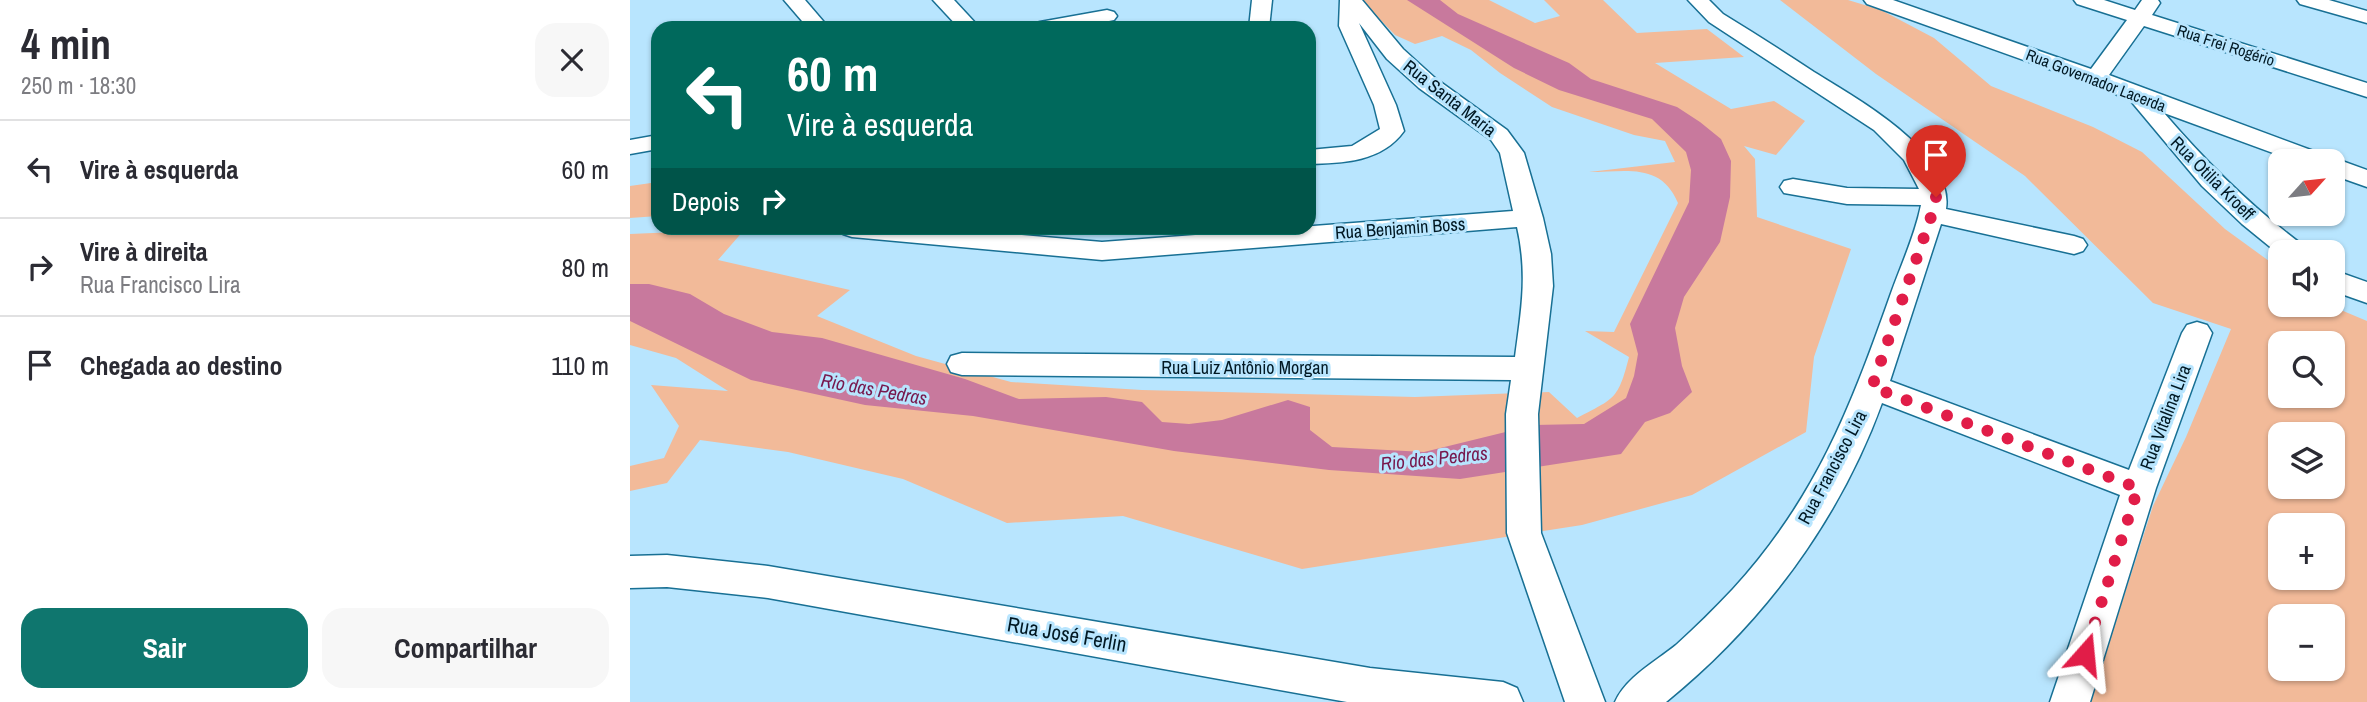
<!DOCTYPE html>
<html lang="pt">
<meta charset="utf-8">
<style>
:root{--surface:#fff;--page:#f7f7f7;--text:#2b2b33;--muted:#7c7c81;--line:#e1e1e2;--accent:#0f766e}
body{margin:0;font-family:"Archivo Narrow",sans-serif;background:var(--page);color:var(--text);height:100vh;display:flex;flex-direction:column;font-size:26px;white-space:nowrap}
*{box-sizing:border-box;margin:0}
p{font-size:23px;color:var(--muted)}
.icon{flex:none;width:38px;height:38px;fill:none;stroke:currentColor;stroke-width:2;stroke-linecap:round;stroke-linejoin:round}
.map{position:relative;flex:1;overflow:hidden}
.panel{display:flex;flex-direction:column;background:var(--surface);width:630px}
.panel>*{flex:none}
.top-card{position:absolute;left:21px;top:21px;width:665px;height:214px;border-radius:21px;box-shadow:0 2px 5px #0004;background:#00695c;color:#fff;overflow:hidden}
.needle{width:46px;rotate:63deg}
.buttons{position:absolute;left:1638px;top:149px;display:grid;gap:14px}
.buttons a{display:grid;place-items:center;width:77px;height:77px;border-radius:14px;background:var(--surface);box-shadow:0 2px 5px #0004;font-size:35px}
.pin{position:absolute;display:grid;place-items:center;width:60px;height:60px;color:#fff;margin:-72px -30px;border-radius:50% 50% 50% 0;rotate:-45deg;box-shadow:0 0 7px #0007}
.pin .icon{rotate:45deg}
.me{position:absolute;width:77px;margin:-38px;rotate:18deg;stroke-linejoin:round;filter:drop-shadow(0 0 5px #0008)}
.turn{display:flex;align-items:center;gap:24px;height:147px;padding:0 21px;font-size:32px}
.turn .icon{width:91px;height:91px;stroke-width:2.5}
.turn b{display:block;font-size:49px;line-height:60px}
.then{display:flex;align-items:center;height:66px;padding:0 21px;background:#0003;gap:14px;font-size:26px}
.round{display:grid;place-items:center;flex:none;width:74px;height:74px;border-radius:21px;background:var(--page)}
.summary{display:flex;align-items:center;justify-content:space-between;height:119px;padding:0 21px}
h1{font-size:42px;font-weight:700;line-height:52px}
.primary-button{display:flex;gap:14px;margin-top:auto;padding:14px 21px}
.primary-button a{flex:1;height:80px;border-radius:21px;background:var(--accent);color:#fff;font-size:28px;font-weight:700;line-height:80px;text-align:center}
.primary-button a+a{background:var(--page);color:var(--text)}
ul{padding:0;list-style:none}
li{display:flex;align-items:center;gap:21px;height:98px;padding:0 21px;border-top:2px solid var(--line)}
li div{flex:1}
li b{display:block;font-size:26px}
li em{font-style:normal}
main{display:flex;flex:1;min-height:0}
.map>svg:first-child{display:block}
.green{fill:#f2ba99;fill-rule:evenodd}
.water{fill:#c8799d}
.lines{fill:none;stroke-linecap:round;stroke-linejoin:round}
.minor-casing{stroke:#187094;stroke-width:3}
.minor{fill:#fff;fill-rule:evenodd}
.route{stroke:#e11d48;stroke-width:12;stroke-dasharray:0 21.6}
.labels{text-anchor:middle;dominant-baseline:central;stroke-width:6;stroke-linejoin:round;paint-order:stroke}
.far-street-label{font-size:16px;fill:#011823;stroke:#b8e5fe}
.street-label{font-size:18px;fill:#011823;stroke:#b8e5fe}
.water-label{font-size:19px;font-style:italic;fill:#77184d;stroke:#b8e5fe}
.near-street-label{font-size:21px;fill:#011823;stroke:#b8e5fe}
</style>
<main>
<section class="panel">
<div class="summary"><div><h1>4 min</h1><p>250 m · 18:30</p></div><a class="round"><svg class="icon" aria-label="close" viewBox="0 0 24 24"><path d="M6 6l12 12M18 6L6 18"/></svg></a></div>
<ul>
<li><svg class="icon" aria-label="left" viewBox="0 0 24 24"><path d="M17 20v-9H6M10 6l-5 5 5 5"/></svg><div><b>Vire à esquerda</b></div><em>60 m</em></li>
<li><svg class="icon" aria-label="right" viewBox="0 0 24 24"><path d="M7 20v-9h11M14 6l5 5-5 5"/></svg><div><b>Vire à direita</b><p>Rua Francisco Lira</p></div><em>80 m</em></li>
<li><svg class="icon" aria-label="arrive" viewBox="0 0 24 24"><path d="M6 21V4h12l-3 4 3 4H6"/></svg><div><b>Chegada ao destino</b></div><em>110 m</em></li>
</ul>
<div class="primary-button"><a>Sair</a><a>Compartilhar</a></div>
</section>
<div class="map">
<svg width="1737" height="702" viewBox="0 0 1737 702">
<rect width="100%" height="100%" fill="#b8e5fe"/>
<g class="green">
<path d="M731 0H859L905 23 930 16 914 0H973L1007 33 1077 29 1114 57 1025 63 1101 109 1144 101 1175 121 1146 155 1114 146 1125 159 1127 217 1221 249 1184 357 1176 432 1062 495 952 525 672 569 493 516 377 523 273 479 158 452 70 440 37 483 0 491V466L34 458 49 426 21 385 98 391 46 358 0 345V234L115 229 88 260 220 290 187 316 286 356 381 382 512 390 785 397 919 392 947 418C985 398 988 400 999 357L955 331 984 332 1048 203C1031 162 996 172 959 172L1045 162 1035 141 1004 135 922 107 870 73 841 50 812 36 785 44 765 35Z"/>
<path d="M1150 0H1218L1251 10 1304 38 1361 86 1463 127 1512 152 1595 229 1650 269V304L1699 305 1737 321V702H1460L1523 506 1556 437 1601 329 1523 303 1395 176 1246 74ZM1650 343H1703V396H1650ZM1650 434H1703V486H1650ZM1650 525H1703V578H1650ZM1650 616H1703V668H1650Z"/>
<polygon points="28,182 28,216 0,218 0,186"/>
</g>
<polygon class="water" points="777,0 810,0 828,14 939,63 961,79 1047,107 1070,122 1091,139 1101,161 1100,197 1090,242 1054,297 1045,328 1052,366 1062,392 1040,413 1015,422 991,454 830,479 699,470 544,451 343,416 235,405 121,380 0,321 0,284 19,284 60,294 94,314 142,332 192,338 335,379 389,399 476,397 512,402 532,422 559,424 592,420 658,400 680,407 680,430 702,447 794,452 904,425 954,424 996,398 1004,376 1008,354 1000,324 1059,202 1061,170 1056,152 1022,119 929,90 884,68"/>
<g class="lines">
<g class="minor-casing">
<g id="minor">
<polygon points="154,0 175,0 199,28 178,28"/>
<polygon points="303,0 324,0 350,28 329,28"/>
<polygon points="622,0 642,0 639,28 619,28"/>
<path d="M710 0H732L773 49 805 78 877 130 894 153 913 218 921 254 923 286 908 414 911 533 975 702H935L877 533 876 414 881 380 332 375 321 372 317 364 321 356 332 353 885 357C891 311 898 275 887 227L472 260 222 237 213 234 209 228H312L472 242 883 211 870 153 861 140 789 88 757 59 729 23 766 105 774 131C752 162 713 163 679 164V150L722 146 750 129 744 105 709 26Z"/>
<path d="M1058 0H1079L1093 14C1124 33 1154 52 1184 72 1224 97 1325 152 1316 209L1444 236 1453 239 1457 245 1453 251 1444 254 1311 224 1260 381 1499 470 1552 333 1557 325 1567 322 1577 325 1582 333 1526 488 1460 702H1420L1490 495 1252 403C1209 521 1133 623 1036 702H985C996 677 1025 662 1046 645 1066 627 1085 608 1103 589 1186 498 1220 409 1260 296 1270 267 1285 236 1291 205L1217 204 1154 193 1150 187 1154 181 1163 179 1217 188 1289 189 1274 160 1244 130 1079 22Z"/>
<path d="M1234 0H1263L1461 69 1497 20 1447 4 1444 0H1474L1505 10 1512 0H1528L1530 3 1522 15 1737 83V97L1514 26 1479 75 1697 156 1699 159 1712 161 1737 170V187L1703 175V161H1665L1534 113C1576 162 1621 207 1674 246L1677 252H1650V255L1612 224 1572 186 1500 100 1458 83 1237 4Z"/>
<polygon points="1667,0 1699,0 1737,11 1737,23 1670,4"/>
<polygon points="477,10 484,12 487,16 484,20 444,28 400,28 403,24 410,22"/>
<polygon points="28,135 28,149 0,154 0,140"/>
<polygon points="1703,270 1737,282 1737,303 1703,291"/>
<polygon points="37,555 138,566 740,668 873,682 887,688 893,702 717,702 138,598 37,587 0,588 0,556"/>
</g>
</g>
<use href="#minor" class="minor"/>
</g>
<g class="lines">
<polyline class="route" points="1306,197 1302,214 1242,387 1508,488 1455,654"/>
</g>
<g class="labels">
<g class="far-street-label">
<text transform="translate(1596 45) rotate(18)">Rua Frei Rogério</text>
<text transform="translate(1466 80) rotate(21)">Rua Governador Lacerda</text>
</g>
<g class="street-label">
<text transform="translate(820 98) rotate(38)">Rua Santa Maria</text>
<text transform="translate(1583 178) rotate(45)">Rua Otilia Kroeff</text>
<text transform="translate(770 228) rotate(-4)">Rua Benjamin Boss</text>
<text x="615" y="367">Rua Luiz Antônio Morgan</text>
<text transform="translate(1535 417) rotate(-69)">Rua Vitalina Lira</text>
<text transform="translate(1202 467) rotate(-62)">Rua Francisco Lira</text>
</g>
<g class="water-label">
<text transform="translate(244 389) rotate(10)">Rio das Pedras</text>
<text transform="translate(804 458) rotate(-6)">Rio das Pedras</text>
</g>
<g class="near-street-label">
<text transform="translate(437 634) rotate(10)">Rua José Ferlin</text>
</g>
</g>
</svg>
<div class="buttons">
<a><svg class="needle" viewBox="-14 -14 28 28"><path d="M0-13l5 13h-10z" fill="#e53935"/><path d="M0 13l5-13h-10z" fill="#7c7c81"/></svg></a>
<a><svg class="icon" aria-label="sound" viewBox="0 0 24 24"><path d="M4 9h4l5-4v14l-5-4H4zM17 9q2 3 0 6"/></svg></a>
<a><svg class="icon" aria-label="search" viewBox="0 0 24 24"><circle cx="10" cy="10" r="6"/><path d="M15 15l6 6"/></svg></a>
<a><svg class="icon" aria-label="layers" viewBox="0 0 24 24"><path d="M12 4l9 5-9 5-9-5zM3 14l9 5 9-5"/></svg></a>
<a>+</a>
<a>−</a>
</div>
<div class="pin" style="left:1306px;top:197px;background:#d93025"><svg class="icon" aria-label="arrive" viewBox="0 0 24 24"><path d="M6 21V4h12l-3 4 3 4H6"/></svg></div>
<svg class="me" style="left:1455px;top:654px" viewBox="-20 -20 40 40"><path d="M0-17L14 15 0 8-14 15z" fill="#e11d48" stroke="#fff" stroke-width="4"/></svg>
<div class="top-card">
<div class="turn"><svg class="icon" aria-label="left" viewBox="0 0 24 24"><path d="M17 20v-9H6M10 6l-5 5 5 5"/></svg><div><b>60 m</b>Vire à esquerda</div></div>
<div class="then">Depois<svg class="icon" aria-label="right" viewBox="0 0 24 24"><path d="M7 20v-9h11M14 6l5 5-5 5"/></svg></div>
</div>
</div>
</main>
